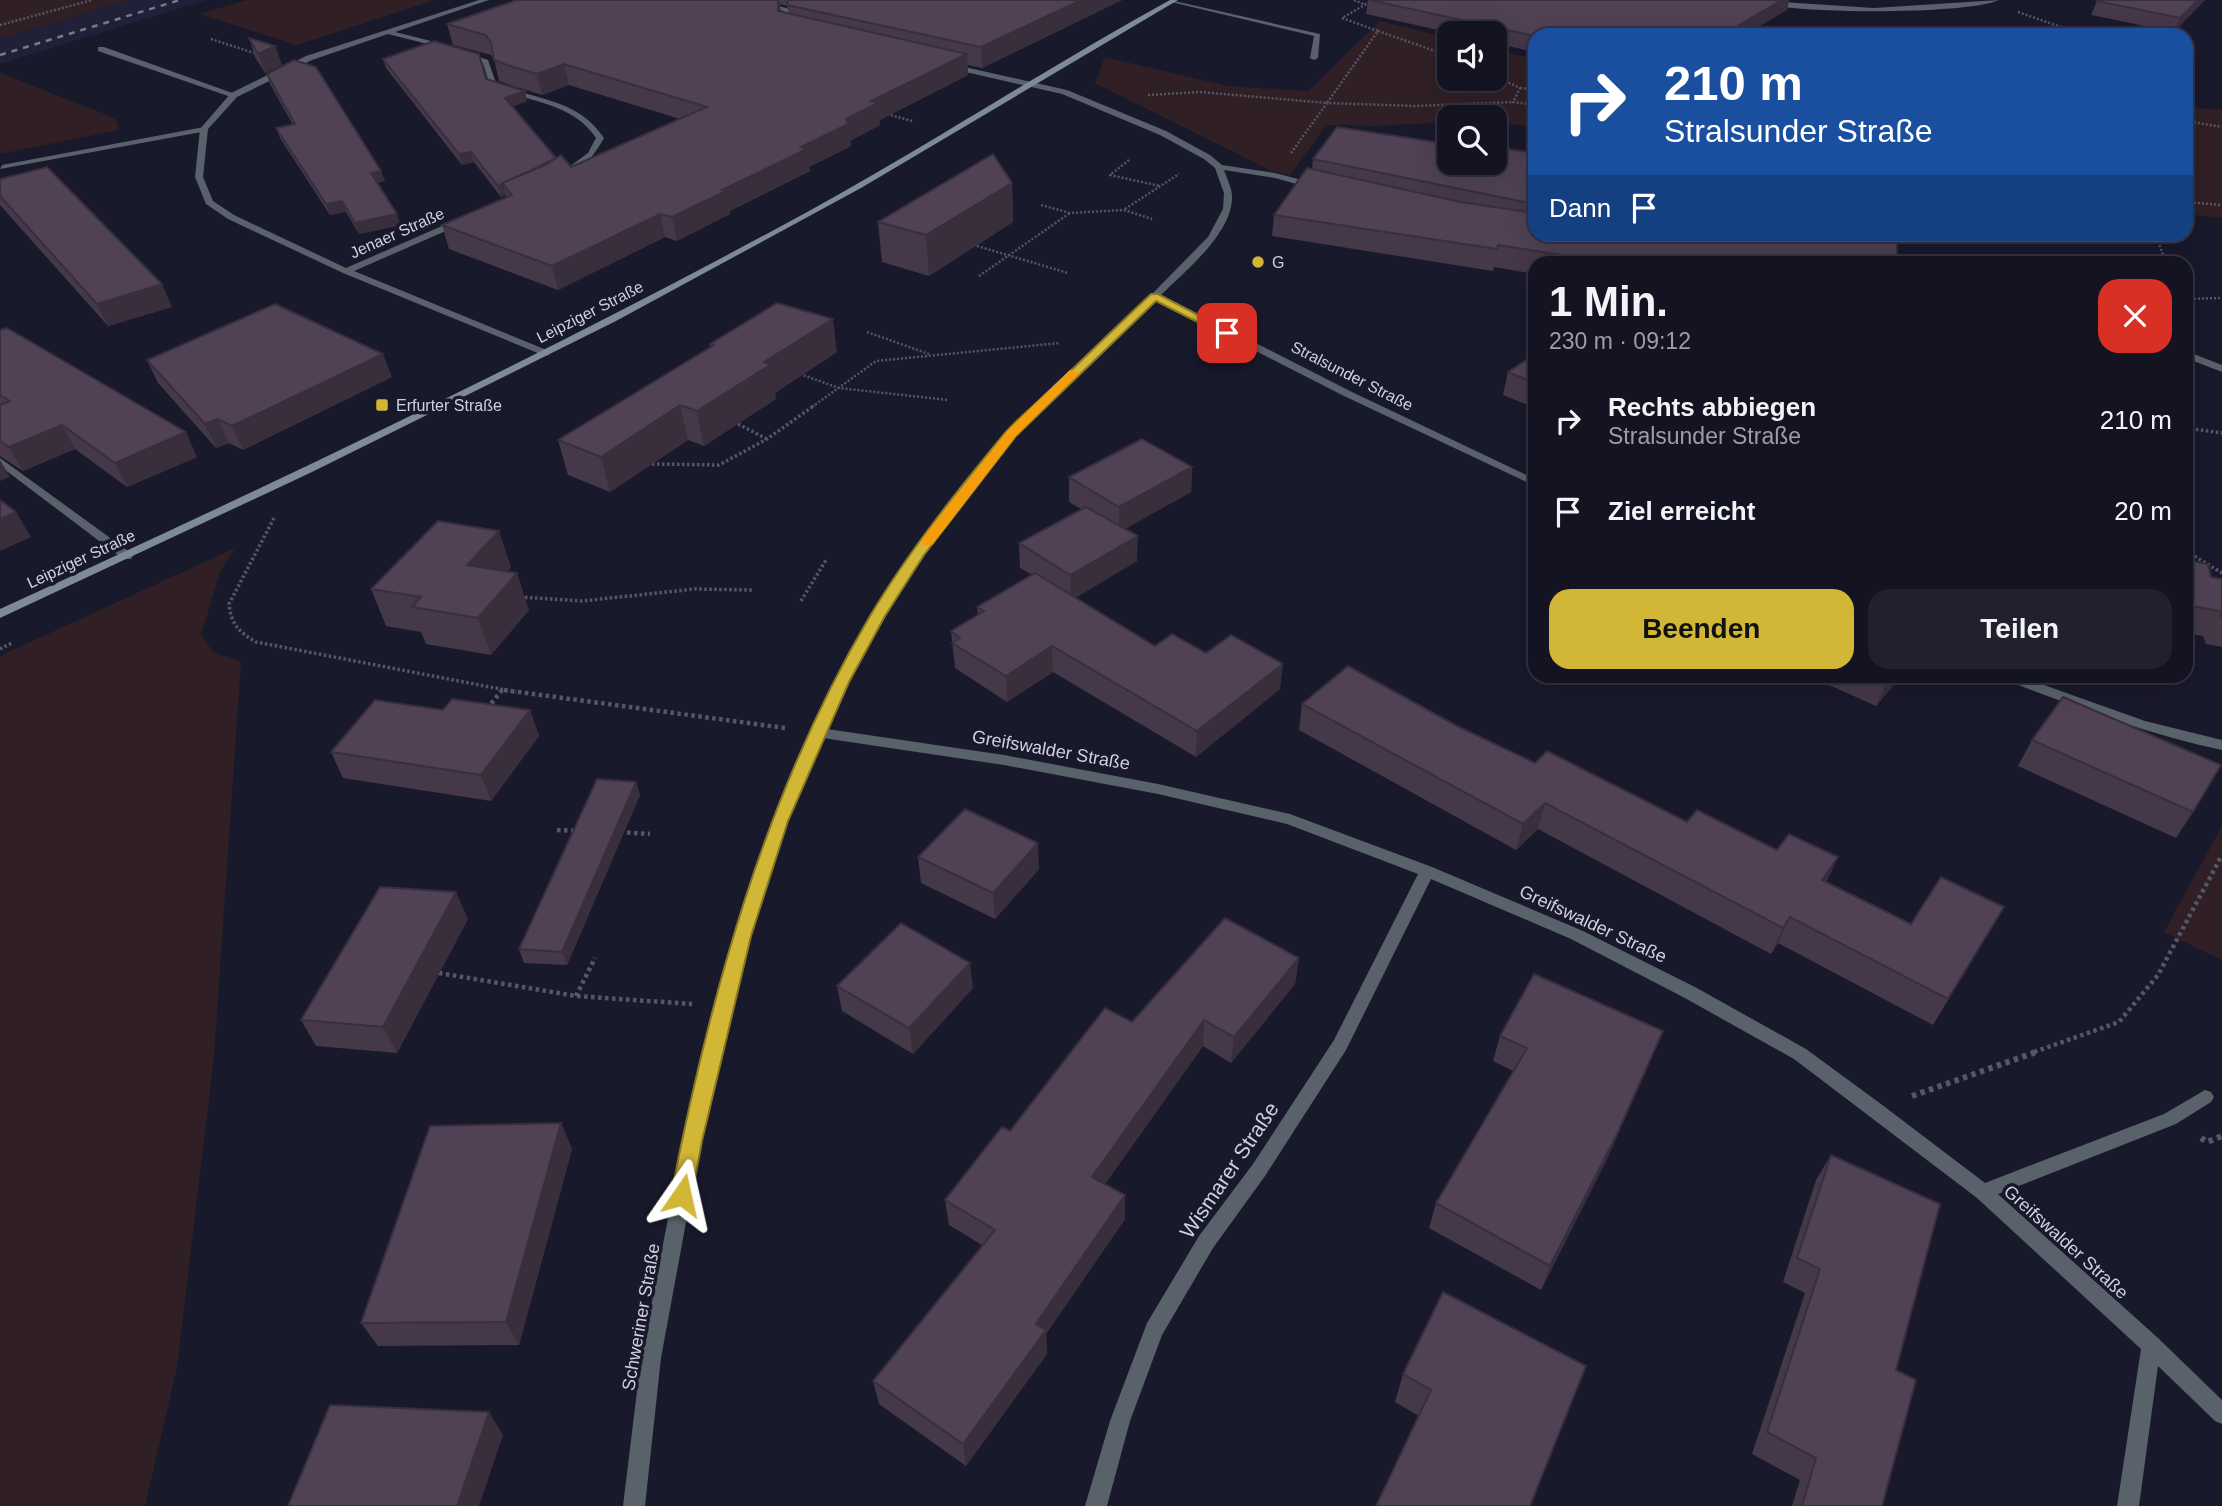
<!DOCTYPE html>
<html lang="de">
<meta charset="utf-8">
<style>
:root{--surface:#131321;--page:#20202e;--text:#f1f3f6;--muted:#9d9ea5;--line:#32323f;--accent:#d2b736}
body{margin:0;font-family:Arial,sans-serif;background:var(--page);color:var(--text);height:100vh;display:flex;flex-direction:column;font-size:26px;white-space:nowrap}
*{box-sizing:border-box;margin:0}
p{font-size:23px;color:var(--muted)}
.icon{flex:none;width:38px;height:38px;fill:none;stroke:currentColor;stroke-width:2;stroke-linecap:round;stroke-linejoin:round}
.map{position:relative;flex:1;overflow:hidden}
.side{position:absolute;left:1528px;top:256px;width:665px;height:427px;display:flex;flex-direction:column;background:var(--surface);border-radius:21px;box-shadow:0 7px 28px #0002,0 0 0 2px var(--line)}
.side>*{flex:none}
.guide{position:absolute;left:1528px;top:28px;width:665px;height:214px;border-radius:21px;box-shadow:0 7px 28px #0002,0 0 0 2px var(--line);background:#1a4fa0;color:#fff;overflow:hidden}
.fabs{position:absolute;left:1437px;top:21px;display:grid;gap:14px}
.fabs a{display:grid;place-items:center;width:70px;height:70px;border-radius:14px;background:var(--surface);box-shadow:0 7px 28px #0002,0 0 0 2px var(--line);font-size:35px}
.pin{position:absolute;display:grid;place-items:center;width:60px;height:60px;color:#fff;margin:-30px;border-radius:14px;box-shadow:0 4px 10px #0006}
.me{position:absolute;width:77px;margin:-38px;rotate:11deg;stroke-linejoin:round;filter:drop-shadow(0 0 5px #0008)}
.turn{display:flex;align-items:center;gap:24px;height:147px;padding:0 21px;font-size:32px}
.turn .icon{width:91px;height:91px;stroke-width:2.5}
.turn b{display:block;font-size:49px;line-height:60px}
.then{display:flex;align-items:center;height:66px;padding:0 21px;background:#0003;gap:14px;font-size:26px}
.round{display:grid;place-items:center;flex:none;width:74px;height:74px;border-radius:21px;background:var(--page)}
.headline{display:flex;align-items:center;justify-content:space-between;height:119px;padding:0 21px}
h1{font-size:42px;font-weight:700;line-height:52px}
.action{display:flex;gap:14px;margin-top:auto;padding:14px 21px}
.action a{flex:1;height:80px;border-radius:21px;background:var(--accent);color:#111;font-size:28px;font-weight:700;line-height:80px;text-align:center}
.action a+a{background:var(--page);color:var(--text)}
ul{padding:0;list-style:none}
li{display:flex;align-items:center;gap:21px;height:91px;padding:0 21px}
li div{flex:1}
li b{display:block;font-size:26px}
li em{font-style:normal}
.map>svg:first-child{display:block}
.built{fill:#202039}
.green{fill:#302026}
.lines{fill:none;stroke-linecap:round;stroke-linejoin:round}
.path-far3{stroke:#555667;stroke-width:2.5;stroke-dasharray:2 2;stroke-linecap:butt}
.path-far2{stroke:#555667;stroke-width:3.5;stroke-dasharray:2.5 2.5;stroke-linecap:butt}
.path-far1{stroke:#555667;stroke-width:4.5;stroke-dasharray:3.5 3.5;stroke-linecap:butt}
.path{stroke:#555667;stroke-width:6;stroke-dasharray:4.5 4.5;stroke-linecap:butt}
.service{fill:#59616a;fill-rule:evenodd}
.minor{fill:#59616a;fill-rule:evenodd}
.secondary{fill:#7d8a97;fill-rule:evenodd}
.rail{stroke:#79798a;stroke-width:2.5;stroke-dasharray:6 6;stroke-linecap:butt}
.wall{fill:#453849;fill-rule:evenodd}
.shaded-wall{fill:#382e3c}
.building{fill:#504155;stroke:#382e3c;stroke-width:2}
.route{fill:#d2b736;stroke:#887723;stroke-width:2}
.slow{fill:#f59e0b}
.poi-dot{fill:#d2b736;stroke:#19192c;stroke-width:2.5}
.labels{text-anchor:middle;dominant-baseline:central;stroke-width:7;stroke-linejoin:round;paint-order:stroke}
.far-street-label{font-size:16px;fill:#d0d1df;stroke:#19192c}
.far-poi-label{font-size:16px;fill:#d0d1df;stroke:#19192c;text-anchor:start}
.street-label{font-size:18px;fill:#d0d1df;stroke:#19192c}
.near-street-label{font-size:21px;fill:#d0d1df;stroke:#19192c}
</style>
<div class="map">
<svg width="2222" height="1506" viewBox="0 0 2222 1506">
<rect width="100%" height="100%" fill="#19192c"/>
<polygon class="built" points="129,0 207,0 0,64 0,39"/>
<g class="green">
<polygon points="0,0 129,0 0,39"/>
<polygon points="247,0 435,0 297,45 200,14"/>
<polygon points="1380,21 1449,38 1449,79 1494,79 1495,50 1535,59 1535,127 1495,122 1494,117 1449,117 1449,122 1374,126 1326,125 1290,176 1270,170 1095,83 1105,57 1227,86 1308,91"/>
<polygon points="0,73 115,118 119,130 0,154"/>
<polygon points="2186,108 2222,109 2222,218 2186,214"/>
<polygon points="235,548 220,572 201,635 213,652 241,662 214,1056 177,1367 145,1506 0,1506 0,656"/>
<polygon points="2222,826 2222,960 2164,932"/>
</g>
<g class="lines">
<g class="path-far3">
<polyline points="1354,0 1366,5"/>
<polyline points="2018,12 2084,35"/>
<polyline points="0,25 92,0"/>
<polyline points="1378,31 1449,56"/>
<polyline points="211,39 254,53"/>
<polyline points="1494,76 1520,88 1513,102 1535,105"/>
<polyline points="1520,88 1535,90"/>
<polyline points="1148,95 1200,92 1327,103 1378,31 1342,18 1373,0"/>
<polyline points="887,114 912,121"/>
<polyline points="2186,121 2222,127"/>
<polyline points="1291,153 1327,103 1415,106 1513,102"/>
<polyline points="1129,160 1110,175 1160,186"/>
<polyline points="2186,202 2222,205"/>
<polyline points="1041,205 1070,213 1124,210 1152,219"/>
<polyline points="1125,209 1179,174"/>
<polyline points="2155,234 2166,262"/>
<polyline points="977,246 1068,273"/>
<polyline points="979,276 1070,213"/>
<polyline points="2186,299 2222,298"/>
<polyline points="867,332 929,354"/>
<polyline points="800,374 839,388 948,400"/>
<polyline points="812,407 876,361 1060,343"/>
</g>
<g class="path-far2">
<polyline points="738,424 767,439"/>
<polyline points="2186,428 2222,433"/>
<polyline points="652,464 719,465 767,439 815,405"/>
<path d="M274 518 229 604C231 624 239 632 256 642L516 692"/>
<polyline points="2186,551 2222,573"/>
<polyline points="520,597 582,601 695,589 753,590"/>
<polyline points="801,601 826,560"/>
<polyline points="0,649 12,643"/>
</g>
<g class="path-far1">
<polyline points="504,690 785,728"/>
<polyline points="487,709 502,690"/>
<polyline points="557,830 579,831"/>
<polyline points="620,832 650,834"/>
<polyline points="439,973 576,996 692,1004"/>
<polyline points="576,996 595,958"/>
<polyline points="2034,1052 2119,1022 2158,975 2222,855"/>
</g>
<g class="path">
<polyline points="1912,1096 2039,1051"/>
<polyline points="2201,1138 2207,1142 2222,1136"/>
</g>
<g class="service">
<polygon points="1170,0 1320,34 1318,58 1314,60 1310,58 1314,36 1171,2"/>
<polygon points="98,47 104,47 238,95 231,97 98,51"/>
<polygon points="204,127 208,129 207,131 0,169 2,165"/>
<polygon points="2205,1090 2211,1092 2214,1097 2211,1102 2176,1124 1983,1200 1977,1198 1974,1192 1977,1186 2164,1114"/>
</g>
<g class="minor">
<polygon points="479,0 489,0 395,32 447,45 447,49 388,34 312,60 237,97 208,129 203,177 213,201 234,215 346,268 458,219 464,219 464,223 354,271 549,351 549,355 545,356 343,273 228,219 206,204 195,177 200,129 231,93 306,56"/>
<polygon points="744,0 755,0 790,9 787,28 784,30 781,28 784,11"/>
<path d="M1749 0 1874 8 1999 0C1967 15 1781 15 1749 0Z"/>
<path d="M463 51 488 60 496 83C537 101 577 98 604 138 596 152 582 174 565 174V170L588 153 596 138C572 102 527 102 490 86L483 63 460 55Z"/>
<path d="M951 64 1067 90 1166 131 1210 155 1222 165 1275 173 1317 184V188L1314 189 1275 178 1224 170C1227 179 1232 188 1232 196 1233 233 1185 271 1161 295L1352 392 1535 479V486L1344 396 1156 300 1052 398 1016 435 972 489 924 555 883 616 849 682 827 729 1004 755 1158 784 1290 814 1432 867 1583 931 1695 987 1806 1049 1881 1104 1989 1186 2158 1338 2222 1400V1424L2215 1421 2158 1366 2139 1506H2117L2141 1349 1977 1198 1794 1059 1683 997 1571 939 1431 879 1346 1050 1265 1176 1213 1248 1162 1335 1130 1421 1107 1506H1085L1110 1421 1147 1323 1199 1236 1253 1164 1334 1040 1418 874 1287 824 1158 794 1004 765 823 738 786 821 750 936 732 1006 701 1141 661 1358 645 1506H623L641 1358 683 1141 716 1006 734 936 772 821 835 682 871 616 915 550 964 485 1008 431 1044 394 1152 294 1208 237 1223 209 1224 193 1215 168 1204 159 1160 135 1062 94 948 68 947 66Z"/>
<polygon points="2186,351 2222,365 2222,372 2186,358"/>
<polygon points="0,458 131,553 133,556 131,559 123,559 0,466"/>
<path d="M2001 676H2019L2145 721 2222 740V750C2147 734 2075 707 2003 679Z"/>
</g>
<path class="secondary" d="M1170 0H1178L861 188 616 321 312 472 0 618V609C273 484 545 355 809 211 931 144 1048 67 1170 0Z"/>
<polyline class="rail" points="0,55 180,0"/>
</g>
<g class="wall">
<path d="M517 0H1122L982 68 968 65V75L880 120V125L850 141 851 146 809 167 810 171 730 211V214L677 241 665 237 558 290 449 249 442 225 506 197V195L501 197 474 162 462 165 386 68 383 59 486 79 527 101 513 106 556 158 571 167 680 119 569 85 542 95 513 86 499 81 494 59 491 55 453 45 447 24ZM780 4 787 6 789 14 781 12Z"/>
<polygon points="1368,0 1803,0 1789,0 1787,10 1744,35 1535,35 1535,52 1494,43 1494,33 1452,33 1366,14"/>
<polygon points="2205,0 2174,32 2091,15 2097,1"/>
<polygon points="249,38 275,46 282,65 265,73 255,57"/>
<polygon points="267,74 385,181 377,183 401,225 359,234 346,212 330,215 280,138 276,128 293,125 270,84"/>
<polygon points="1535,153 1533,168 1535,168 1535,234 1897,234 1897,262 1535,262 1535,274 1494,267 1493,271 1272,236 1274,215 1312,169 1313,159 1449,163"/>
<polygon points="0,179 172,307 108,326 0,205"/>
<polygon points="1012,183 1013,222 929,276 882,262 878,222"/>
<polygon points="0,330 197,457 127,487 75,449 23,471 0,456"/>
<polygon points="710,344 837,352 775,393 776,399 704,446 688,440 610,492 568,475 558,440 710,347"/>
<polygon points="1535,354 1535,408 1503,395 1508,372"/>
<polygon points="147,360 392,377 243,450 229,443 216,448 158,383"/>
<polygon points="1192,467 1191,492 1125,529 1137,561 1075,598 1155,646 1206,653 1280,689 1196,757 1053,672 1007,702 955,668 951,631 978,615 977,607 1032,575 1020,568 1019,543 1081,509 1069,502 1069,477"/>
<polygon points="2186,560 2211,577 2222,579 2222,647 2206,644 2203,636 2186,633"/>
<polygon points="511,567 507,572 529,610 491,655 426,644 421,632 386,626 371,589"/>
<polygon points="1809,676 1901,676 1876,706"/>
<polygon points="1302,704 1457,726 1535,763 1687,822 1777,850 1838,857 1826,882 1911,924 2004,907 1933,1025 1778,943 1771,954 1538,829 1516,850 1299,730"/>
<polygon points="443,710 530,710 539,736 491,801 343,778 331,752"/>
<polygon points="2032,740 2193,812 2176,838 2018,766"/>
<polygon points="636,782 640,795 567,965 524,963 519,949"/>
<polygon points="918,857 1039,869 995,919 921,883"/>
<polygon points="468,919 397,1053 316,1046 301,1020"/>
<polygon points="1299,958 1295,984 1231,1063 1203,1046 1105,1184 1125,1195 1125,1219 1046,1334 1047,1354 966,1466 879,1404 873,1381 982,1245 949,1225 945,1200 1010,1131 1132,1022"/>
<polygon points="837,986 973,988 913,1054 842,1011"/>
<polygon points="1663,1031 1608,1157 1541,1290 1429,1228 1436,1203 1513,1071 1493,1061 1500,1036"/>
<polygon points="561,1123 572,1149 519,1345 378,1346 361,1323"/>
<polygon points="1831,1155 1896,1370 1882,1506 1792,1506 1800,1480 1752,1454 1805,1293 1783,1282 1816,1180"/>
<polygon points="1443,1292 1530,1506 1419,1416 1395,1402 1403,1374"/>
</g>
<g class="shaded-wall">
<polygon points="778,0 779,0 781,13 778,11"/>
<polygon points="1081,0 1122,0 982,68 981,47"/>
<polygon points="1782,0 1789,0 1787,10 1744,35 1722,35"/>
<polygon points="2198,0 2205,0 2174,32 2180,18"/>
<polygon points="275,46 282,65 265,73 258,54"/>
<polygon points="967,54 968,75 880,120 880,125 850,141 851,146 809,167 810,171 730,211 730,214 677,241 672,217 801,147 846,119 871,101"/>
<polygon points="564,64 569,85 542,95 537,74"/>
<polygon points="525,91 527,101 508,108 505,98"/>
<polygon points="471,152 474,162 462,165 459,154"/>
<polygon points="1535,155 1535,157 1532,174 1528,167"/>
<polygon points="381,171 385,181 374,184 371,173"/>
<polygon points="1012,183 1013,222 929,276 926,235"/>
<polygon points="503,184 506,195 501,197 498,186"/>
<polygon points="342,201 346,212 330,215 326,204"/>
<polygon points="397,214 401,225 359,234 355,223"/>
<polygon points="660,214 665,237 558,290 552,266"/>
<polygon points="162,284 172,307 108,326 97,304"/>
<polygon points="833,319 837,352 775,393 776,399 704,446 697,411 764,362"/>
<polygon points="383,354 392,377 243,450 232,426"/>
<polygon points="680,405 688,440 610,492 601,457"/>
<polygon points="218,419 229,443 216,448 205,424"/>
<polygon points="62,425 75,449 23,471 9,447"/>
<polygon points="186,432 197,457 127,487 115,463"/>
<polygon points="0,460 10,477 0,481"/>
<polygon points="1192,467 1191,492 1119,532 1119,507"/>
<polygon points="16,512 31,537 0,551 0,519"/>
<polygon points="499,531 511,567 480,602 467,565"/>
<polygon points="1138,536 1137,561 1071,600 1070,575"/>
<polygon points="517,573 529,610 491,655 478,618"/>
<polygon points="1052,646 1053,672 1007,702 1006,676"/>
<polygon points="1283,664 1280,689 1196,757 1197,731"/>
<polygon points="1892,676 1901,676 1876,706 1888,680"/>
<polygon points="530,710 539,736 491,801 481,775"/>
<polygon points="636,782 640,795 567,965 562,952"/>
<polygon points="1545,803 1538,829 1516,850 1523,824"/>
<polygon points="1038,843 1039,869 995,919 993,893"/>
<polygon points="1838,857 1826,883 1822,880"/>
<polygon points="456,892 468,919 397,1053 383,1027"/>
<polygon points="1790,917 1778,943 1771,954 1783,928"/>
<polygon points="1299,958 1295,984 1231,1063 1234,1037"/>
<polygon points="970,963 973,988 913,1054 909,1028"/>
<polygon points="1204,1020 1203,1046 1093,1201 1092,1177"/>
<polygon points="1663,1031 1608,1157 1541,1290 1550,1266"/>
<polygon points="561,1123 572,1149 519,1345 506,1322"/>
<polygon points="1125,1195 1125,1219 1046,1334 1047,1354 966,1466 963,1444 1036,1324"/>
<polygon points="489,1412 503,1435 479,1506 457,1506"/>
</g>
<g class="building">
<polygon points="517,0 778,0 778,11 967,54 871,101 878,103 846,119 848,124 801,147 807,149 722,190 726,191 672,217 660,214 552,266 442,225 512,195 502,183 545,165 561,155 571,167 707,107 564,64 537,74 507,65 494,60 491,43 486,35 447,24"/>
<polygon points="788,0 1081,0 981,47 787,5"/>
<polygon points="1370,0 1782,0 1722,35 1649,35 1639,33 1636,35 1535,36"/>
<polygon points="2098,0 2198,0 2180,18 2097,1"/>
<polygon points="249,38 275,46 258,54"/>
<polygon points="434,41 479,54 486,79 525,91 505,98 556,158 530,171 502,183 503,184 498,186 471,152 459,154 383,59"/>
<polygon points="294,60 316,67 381,171 371,173 397,214 355,223 342,201 326,204 276,128 295,124 267,74"/>
<polygon points="1337,127 1449,144 1449,163 1494,163 1494,147 1535,153 1528,167 1535,168 1535,204 1313,159"/>
<polygon points="993,154 1012,183 926,235 878,222"/>
<polygon points="47,167 162,284 97,304 0,196 0,179"/>
<polygon points="1307,168 1461,202 1535,213 1535,234 1672,234 1723,243 1743,243 1746,240 1739,234 1897,234 1897,262 1605,262 1498,245 1497,249 1274,215"/>
<polygon points="777,303 833,319 764,362 770,365 697,411 680,405 601,457 558,440 714,345 710,344"/>
<polygon points="275,304 383,354 232,426 218,419 205,424 147,360"/>
<polygon points="7,328 186,432 115,463 62,425 9,447 0,441 0,405 10,401 0,395 0,330"/>
<polygon points="1535,354 1535,383 1508,372"/>
<polygon points="1142,439 1192,467 1119,507 1069,477"/>
<polygon points="0,500 16,512 0,519"/>
<polygon points="1086,507 1138,536 1070,575 1019,543"/>
<polygon points="438,521 499,531 467,565 517,573 478,618 412,607 421,597 371,589"/>
<polygon points="2186,560 2208,564 2211,577 2222,579 2222,619 2219,611 2186,605"/>
<polygon points="1035,573 1155,646 1172,634 1206,653 1231,635 1283,664 1197,731 1052,646 1006,676 952,643 960,638 951,631 984,611 977,607"/>
<polygon points="1348,666 1457,726 1535,763 1547,751 1687,822 1697,810 1777,850 1789,834 1838,857 1822,880 1911,924 1941,877 2004,907 1948,999 1790,917 1783,928 1545,803 1523,824 1302,704"/>
<polygon points="1877,676 1892,676 1888,680"/>
<polygon points="2063,697 2221,765 2193,812 2032,740"/>
<polygon points="452,699 530,710 481,775 331,752 375,700 443,710"/>
<polygon points="597,779 636,782 562,952 519,949"/>
<polygon points="965,809 1038,843 993,893 918,857"/>
<polygon points="380,887 456,892 383,1027 301,1020"/>
<polygon points="1225,918 1299,958 1234,1037 1204,1020 1092,1177 1125,1195 1036,1324 1046,1330 963,1444 873,1381 995,1230 945,1200 1002,1127 1010,1131 1105,1008 1132,1022"/>
<polygon points="901,923 970,963 909,1028 837,986"/>
<polygon points="1534,974 1663,1031 1618,1132 1550,1266 1436,1203 1527,1048 1500,1036"/>
<polygon points="561,1123 506,1322 361,1323 430,1126"/>
<polygon points="1831,1155 1940,1204 1896,1370 1916,1380 1882,1506 1802,1506 1816,1458 1767,1432 1820,1269 1797,1258"/>
<polygon points="1443,1292 1586,1366 1530,1506 1376,1506 1431,1390 1403,1374"/>
<polygon points="330,1405 489,1412 457,1506 288,1506"/>
</g>
<path class="route" d="M1151 294H1158L1233 333 1223 335 1156 301 1016 436 924 555 885 616 849 682 788 821 751 936 702 1141 692 1195 689 1202 682 1205 674 1202 671 1195C710 995 765 793 870 616 908 552 957 491 1005 433 1020 416 1039 401 1055 386 1087 355 1119 324 1151 294Z"/>
<polygon class="slow" points="1070,370 1080,373 1016,436 932,545 922,545 922,539 1007,431"/>
<g class="poi-dot">
<circle cx="1258" cy="262" r="7"/>
<rect x="375" y="398" width="14" height="14" rx="3.5"/>
</g>
<g class="labels">
<g class="far-street-label">
<text transform="translate(397 233) rotate(-24)">Jenaer Straße</text>
<text transform="translate(590 312) rotate(-27)">Leipziger Straße</text>
<text transform="translate(1352 376) rotate(27)">Stralsunder Straße</text>
<text transform="translate(81 559) rotate(-25)">Leipziger Straße</text>
</g>
<g class="far-poi-label">
<text x="1272" y="262">G</text>
<text x="396" y="405">Erfurter Straße</text>
</g>
<g class="street-label">
<text transform="translate(1051 750) rotate(10)">Greifswalder Straße</text>
<text transform="translate(1593 924) rotate(25)">Greifswalder Straße</text>
<text transform="translate(2066 1242) rotate(42)">Greifswalder Straße</text>
<text transform="translate(641 1317) rotate(-80)">Schweriner Straße</text>
</g>
<g class="near-street-label">
<text transform="translate(1229 1170) rotate(-56)">Wismarer Straße</text>
</g>
</g>
</svg>
<div class="fabs">
<a><svg class="icon" aria-label="sound" viewBox="0 0 24 24"><path d="M4 9h4l5-4v14l-5-4H4zM17 9q2 3 0 6"/></svg></a>
<a><svg class="icon" aria-label="search" viewBox="0 0 24 24"><circle cx="10" cy="10" r="6"/><path d="M15 15l6 6"/></svg></a>
</div>
<div class="pin" style="left:1227px;top:333px;background:#d93025"><svg class="icon" aria-label="arrive" viewBox="0 0 24 24"><path d="M6 21V4h12l-3 4 3 4H6"/></svg></div>
<svg class="me" style="left:682px;top:1195px" viewBox="-20 -20 40 40"><path d="M0-17L14 15 0 8-14 15z" fill="#d2b736" stroke="#fff" stroke-width="4"/></svg>
<div class="guide">
<div class="turn"><svg class="icon" aria-label="right" viewBox="0 0 24 24"><path d="M7 20v-9h11M14 6l5 5-5 5"/></svg><div><b>210 m</b>Stralsunder Straße</div></div>
<div class="then">Dann<svg class="icon" aria-label="arrive" viewBox="0 0 24 24"><path d="M6 21V4h12l-3 4 3 4H6"/></svg></div>
</div>
<section class="side">
<div class="headline"><div><h1>1 Min.</h1><p>230 m · 09:12</p></div><a class="round" style="background:#d93025;color:#fff"><svg class="icon" aria-label="close" viewBox="0 0 24 24"><path d="M6 6l12 12M18 6L6 18"/></svg></a></div>
<ul>
<li><svg class="icon" aria-label="right" viewBox="0 0 24 24"><path d="M7 20v-9h11M14 6l5 5-5 5"/></svg><div><b>Rechts abbiegen</b><p>Stralsunder Straße</p></div><em>210 m</em></li>
<li><svg class="icon" aria-label="arrive" viewBox="0 0 24 24"><path d="M6 21V4h12l-3 4 3 4H6"/></svg><div><b>Ziel erreicht</b></div><em>20 m</em></li>
</ul>
<div class="action"><a>Beenden</a><a>Teilen</a></div>
</section>
</div>
